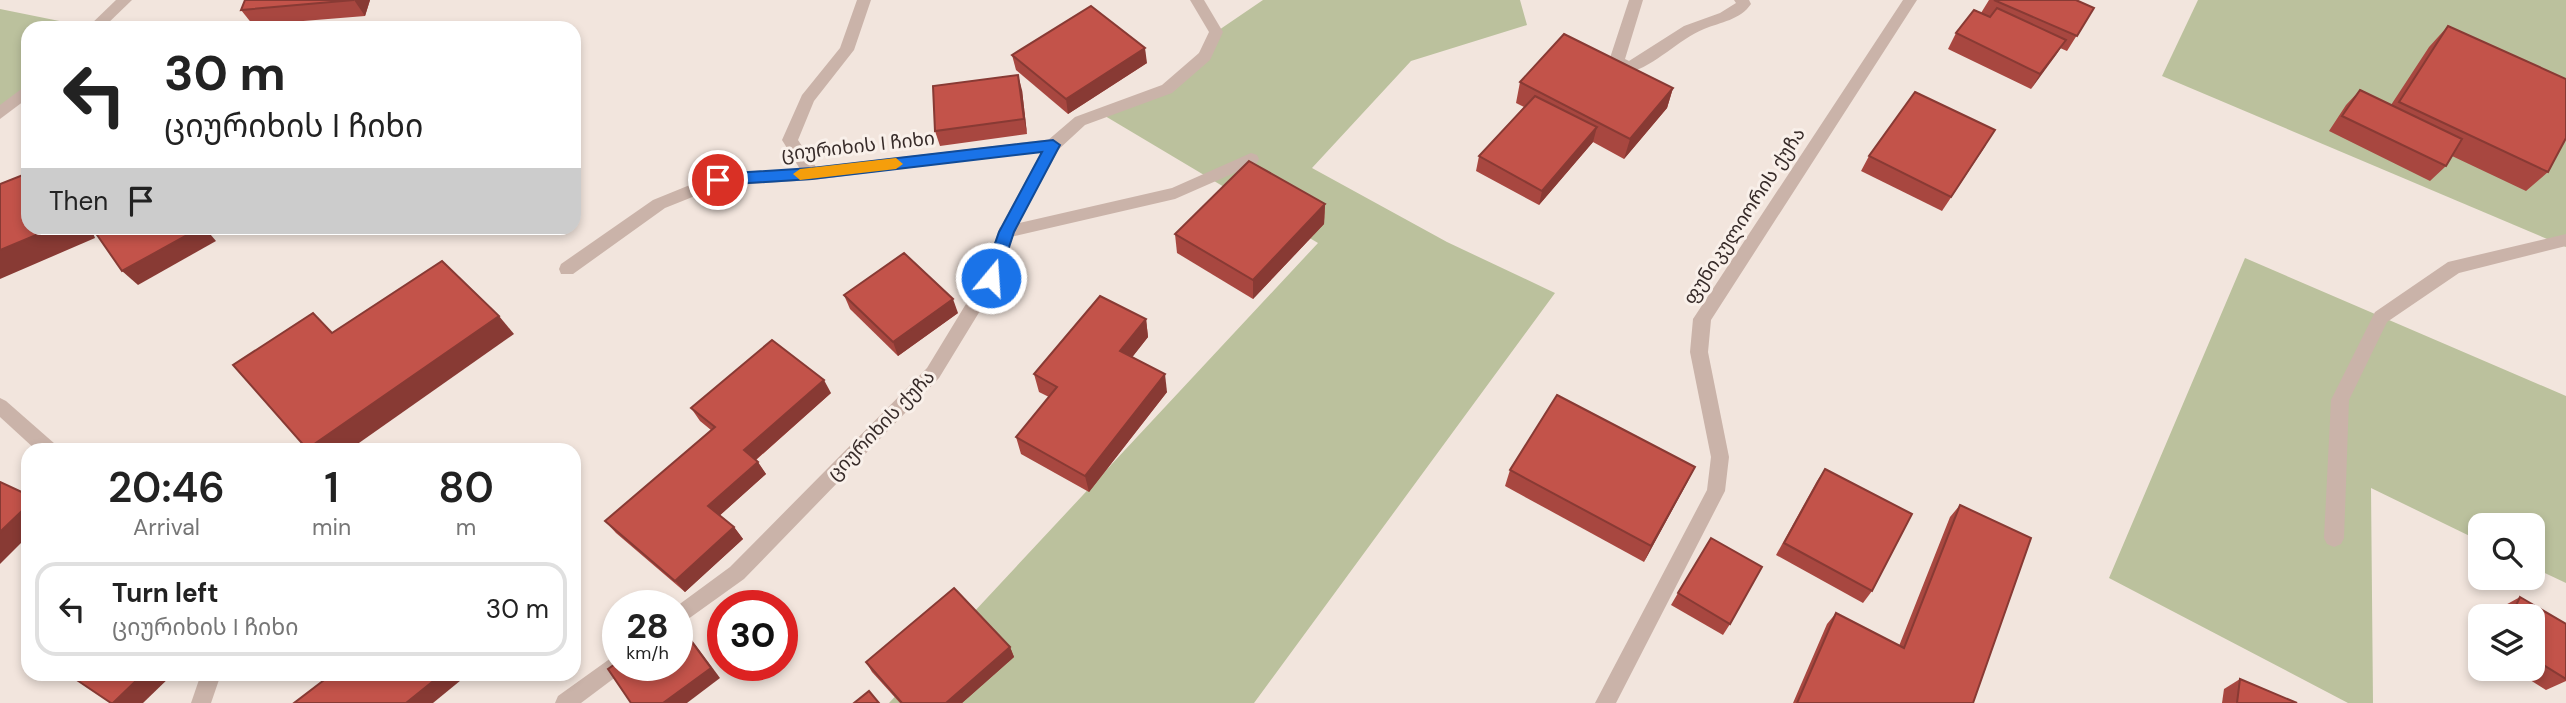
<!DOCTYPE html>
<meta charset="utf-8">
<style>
:root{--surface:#fff;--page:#f6f6f6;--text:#222;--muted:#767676;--line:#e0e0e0}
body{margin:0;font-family:"DM Sans","Noto Sans Georgian",sans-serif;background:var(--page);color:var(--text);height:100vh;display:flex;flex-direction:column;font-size:26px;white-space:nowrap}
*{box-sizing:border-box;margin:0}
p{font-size:23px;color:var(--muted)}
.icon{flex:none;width:38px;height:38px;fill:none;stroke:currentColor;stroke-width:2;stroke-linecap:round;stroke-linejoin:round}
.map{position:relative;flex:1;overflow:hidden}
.sheet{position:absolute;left:21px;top:443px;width:560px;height:238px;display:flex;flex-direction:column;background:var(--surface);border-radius:21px;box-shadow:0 4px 10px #0003}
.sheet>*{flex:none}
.top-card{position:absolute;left:21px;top:21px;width:560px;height:214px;border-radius:21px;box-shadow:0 4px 10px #0003;background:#fff;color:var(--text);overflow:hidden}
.fabs{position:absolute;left:2468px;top:513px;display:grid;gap:14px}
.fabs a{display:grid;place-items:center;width:77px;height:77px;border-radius:14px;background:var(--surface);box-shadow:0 4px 10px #0003;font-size:35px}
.speed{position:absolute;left:602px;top:590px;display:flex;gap:14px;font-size:35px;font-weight:700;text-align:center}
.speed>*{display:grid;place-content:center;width:91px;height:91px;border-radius:50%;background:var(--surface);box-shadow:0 4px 10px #0003;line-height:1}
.speed small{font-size:18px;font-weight:400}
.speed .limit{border:10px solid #d22;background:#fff;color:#111}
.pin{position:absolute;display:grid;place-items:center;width:60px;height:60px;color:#fff;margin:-30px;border:4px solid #fff;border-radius:50%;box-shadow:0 2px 7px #0007}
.me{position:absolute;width:77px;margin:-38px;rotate:18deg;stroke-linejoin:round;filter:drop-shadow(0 0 5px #0008)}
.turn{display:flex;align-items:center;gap:24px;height:147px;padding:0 28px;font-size:32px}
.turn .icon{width:91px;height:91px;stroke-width:2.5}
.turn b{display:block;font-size:49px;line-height:60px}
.then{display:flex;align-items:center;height:66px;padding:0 28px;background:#0003;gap:14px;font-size:26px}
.eta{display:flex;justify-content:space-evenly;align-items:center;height:119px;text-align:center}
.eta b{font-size:42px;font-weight:600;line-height:49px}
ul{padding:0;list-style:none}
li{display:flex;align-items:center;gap:21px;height:94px;margin:0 14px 10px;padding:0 14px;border:4px solid var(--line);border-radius:21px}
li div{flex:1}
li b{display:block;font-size:26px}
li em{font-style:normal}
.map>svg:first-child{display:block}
.green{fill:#bbc19d}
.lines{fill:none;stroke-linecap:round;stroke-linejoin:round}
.service{fill:#cab3a9;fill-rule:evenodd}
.minor{fill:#cab3a9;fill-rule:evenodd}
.wall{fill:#a84740}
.shaded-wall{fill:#883a34}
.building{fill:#c3534a;stroke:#883a34;stroke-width:2}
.route{fill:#1a73e8;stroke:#114b97;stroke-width:2}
.slow{fill:#f59e0b}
.labels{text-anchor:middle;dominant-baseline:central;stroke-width:6;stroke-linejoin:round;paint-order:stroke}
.street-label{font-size:19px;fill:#372b29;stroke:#f9f0ea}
</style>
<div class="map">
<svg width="2566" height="703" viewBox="0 0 2566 703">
<rect width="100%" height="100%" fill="#f2e5dd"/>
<g class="green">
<polygon points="1263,0 1520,0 1527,25 1411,61 1312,168 1447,242 1555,293 1254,703 889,703 1318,243 1100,113 1149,97 1181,76 1216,32"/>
<polygon points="2198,0 2566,0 2566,247 2162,76"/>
<polygon points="0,9 94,28 28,28 28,90 0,113"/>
<polygon points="2245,258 2566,396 2566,583 2532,567 2532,525 2480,525 2480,541 2371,488 2373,703 2348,703 2109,578"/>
</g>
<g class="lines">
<g class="service">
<polygon points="857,0 871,0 854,50 814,101 798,140 816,167 1053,139 1061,145 1059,149 812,180 720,186 665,208 573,274 561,274 559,269 561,264 653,200 712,176 800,169 782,140 802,95 840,48"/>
<polygon points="1251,153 1257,155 1259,159 1257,163 1175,199 1006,238 1000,237 998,232 1000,227 1006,226 1172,188"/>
<polygon points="2566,234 2566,246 2459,273 2387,322 2349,400 2344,538 2341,544 2334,547 2327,544 2324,538 2331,400 2375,312 2448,262"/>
</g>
<g class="minor">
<polygon points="116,0 132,0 103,28 87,28"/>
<polygon points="1190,0 1204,0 1223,32 1210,60 1172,93 1085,125 1059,149 1014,232 997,283 939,378 744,579 677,627 677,606 730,567 927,368 983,276 998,232 1047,141 1075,117 1162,85 1199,53 1209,32"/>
<path d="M1629 0H1643L1625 59 1629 61 1684 26 1720 13 1736 3 1734 0H1749L1751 4C1740 20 1721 22 1704 29 1677 40 1657 65 1628 73L1609 61Z"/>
<polygon points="1903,0 1917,0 1711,320 1708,352 1729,457 1725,491 1616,703 1595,703 1707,490 1711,457 1690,352 1693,319"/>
<polygon points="28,84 28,98 0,119 0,105"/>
<polygon points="0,398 6,401 55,444 58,450 36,450 0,417"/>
<polygon points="618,653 618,665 627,665 625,670 581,703 555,703 558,696"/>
<polygon points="201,674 221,674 211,703 191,703"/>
</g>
</g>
<g class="wall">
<polygon points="245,0 370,0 365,16 253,25 241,10"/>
<polygon points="1989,0 2076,0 2094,8 2067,51 2060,48 2031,89 1948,49 1956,33 1981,13"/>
<polygon points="2448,26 2548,172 2526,191 2452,156 2446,166 2430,181 2329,131 2346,105 2360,90 2391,105 2429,47"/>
<polygon points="1012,55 1147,63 1068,114 1016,70"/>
<polygon points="1520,82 1673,88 1667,108 1624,159 1593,142 1539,205 1476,171 1479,156 1524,107 1516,103"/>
<polygon points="1022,90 1027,134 940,146 935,131"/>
<polygon points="1986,145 1942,211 1861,171 1869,156"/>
<polygon points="1325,204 1324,224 1253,299 1177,253 1175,234"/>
<polygon points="844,295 958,313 898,356 850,309"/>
<polygon points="1146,319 1148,337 1132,357 1167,392 1089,492 1021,454 1016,437 1049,397 1039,392 1034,374"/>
<polygon points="831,393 756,460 766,474 720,515 734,527 743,539 685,592 616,533 605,521 711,430 700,421 691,408"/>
<polygon points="1695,467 1644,562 1505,486 1510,470"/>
<polygon points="1825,469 1872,591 1863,603 1776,555 1817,481"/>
<polygon points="1960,505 1973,703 1793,703 1827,624 1836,613 1899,646 1950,517"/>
<polygon points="1678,593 1730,624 1723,635 1671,605"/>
<polygon points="2520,597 2566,624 2566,681 2546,690 2511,668 2532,668 2532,616 2496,616 2500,608"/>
<polygon points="1010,647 1014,657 962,703 900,703 872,672 866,662"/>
<polygon points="2240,679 2297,703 2222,703 2224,689"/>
</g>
<g class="shaded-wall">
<polygon points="354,0 370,0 365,16"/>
<polygon points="2066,40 2056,55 2031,89 2040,74"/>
<polygon points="1145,48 1147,63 1068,114 1066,99"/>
<polygon points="1018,75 1022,90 1027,134 1024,119"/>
<polygon points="1673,88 1667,108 1624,159 1630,139"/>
<polygon points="1597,127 1593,142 1539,205 1542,191"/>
<polygon points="1325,204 1324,224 1253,299 1253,280"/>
<polygon points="53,228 91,228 95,238 0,279 0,250"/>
<polygon points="200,228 205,228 216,241 138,285 122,271"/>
<polygon points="953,299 958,313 898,356 893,342"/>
<polygon points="499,316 514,334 349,450 308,450 307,449"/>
<polygon points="1146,319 1148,337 1123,369 1120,351"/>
<polygon points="1165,374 1167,392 1089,492 1085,476"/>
<polygon points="824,380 831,393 752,463 744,450"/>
<polygon points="758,462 766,474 717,518 708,506"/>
<polygon points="1695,467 1687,483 1644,562 1651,546"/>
<polygon points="28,505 28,536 0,564 0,532"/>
<polygon points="734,527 743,539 685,592 675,581"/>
<polygon points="677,622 686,632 720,678 687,703 663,703"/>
<polygon points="1010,647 1014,657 962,703 946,703"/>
<polygon points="143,674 173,674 143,703 113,703"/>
<polygon points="442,674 464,674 466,676 433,703 406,703"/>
</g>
<g class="building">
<polygon points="245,0 354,0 241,10"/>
<polygon points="1994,0 2076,0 2094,8 2077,36"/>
<polygon points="1091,6 1145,48 1066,99 1012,55"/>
<polygon points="1997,8 2066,40 2040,74 1956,33 1974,10 1990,17"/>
<polygon points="2448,26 2566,79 2566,138 2548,172 2399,102"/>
<polygon points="1564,34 1673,88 1630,139 1520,82"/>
<polygon points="1018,75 1024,119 935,131 933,86"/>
<polygon points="2360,90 2462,139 2446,166 2342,116"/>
<polygon points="1915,92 1995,130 1951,197 1869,156"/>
<polygon points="1535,96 1597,127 1542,191 1479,156"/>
<polygon points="1249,161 1325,204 1253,280 1175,234"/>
<polygon points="28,173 28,228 53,228 0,250 0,184"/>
<polygon points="104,228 200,228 122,271 95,232"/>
<polygon points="904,253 953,299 893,342 844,295"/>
<polygon points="442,261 499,316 307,449 233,365 313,313 332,333"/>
<polygon points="1100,296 1146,319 1120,351 1165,374 1085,476 1016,437 1057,387 1034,374"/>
<polygon points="772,340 824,380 744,450 758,462 708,506 734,527 675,581 605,521 715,427 691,408"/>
<polygon points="1557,395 1695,467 1651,546 1510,470"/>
<polygon points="1825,469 1912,514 1872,591 1784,543"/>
<polygon points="0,482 28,495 28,505 0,532"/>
<polygon points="1960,505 2031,538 1973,703 1797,703 1836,613 1904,648"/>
<polygon points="1711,538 1762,567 1730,624 1678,593"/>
<polygon points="954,588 1010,647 946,703 902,703 866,662"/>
<polygon points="2520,597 2566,624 2566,679 2532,658 2532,616 2511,616"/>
<polygon points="677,622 711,668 663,703 631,703 608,669 618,662 618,665 677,665"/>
<polygon points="68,674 143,674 113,703 111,703"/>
<polygon points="332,674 442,674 406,703 294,703"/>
<polygon points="2240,679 2297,703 2237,703"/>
<polygon points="869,691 879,703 854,703"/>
</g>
<polygon class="route" points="1053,140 1060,145 1014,232 999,278 991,284 983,278 999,232 1042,152 812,179 718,185 711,180 718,174 812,168"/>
<polygon class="slow" points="896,158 903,164 896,169 800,180 793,174 800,169"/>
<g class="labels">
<g class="street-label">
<text transform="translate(858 146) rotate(-6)">ციურიხის I ჩიხი</text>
<text transform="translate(1744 216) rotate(-57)">ფუნიკულიორის ქუჩა</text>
<text transform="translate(881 425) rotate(-46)">ციურიხის ქუჩა</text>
</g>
</g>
</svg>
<div class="fabs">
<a><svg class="icon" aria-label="search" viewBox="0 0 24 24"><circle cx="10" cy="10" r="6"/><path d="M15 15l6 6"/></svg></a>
<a><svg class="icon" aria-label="layers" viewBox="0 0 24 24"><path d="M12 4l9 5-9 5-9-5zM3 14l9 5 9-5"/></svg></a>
</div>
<div class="speed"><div>28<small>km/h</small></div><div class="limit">30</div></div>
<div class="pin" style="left:718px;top:180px;background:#d93025"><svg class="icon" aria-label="arrive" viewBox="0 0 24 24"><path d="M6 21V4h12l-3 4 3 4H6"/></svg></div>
<svg class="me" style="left:991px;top:278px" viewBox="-20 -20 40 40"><circle r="17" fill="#1a73e8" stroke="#fff" stroke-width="3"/><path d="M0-11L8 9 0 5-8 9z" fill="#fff"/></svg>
<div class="top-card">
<div class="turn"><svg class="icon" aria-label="left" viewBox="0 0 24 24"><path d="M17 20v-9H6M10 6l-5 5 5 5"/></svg><div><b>30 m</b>ციურიხის I ჩიხი</div></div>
<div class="then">Then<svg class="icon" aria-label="arrive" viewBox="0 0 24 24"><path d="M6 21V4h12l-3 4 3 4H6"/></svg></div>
</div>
<section class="sheet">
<div class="eta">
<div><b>20:46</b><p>Arrival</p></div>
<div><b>1</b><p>min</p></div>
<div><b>80</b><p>m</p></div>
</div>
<ul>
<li><svg class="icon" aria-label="left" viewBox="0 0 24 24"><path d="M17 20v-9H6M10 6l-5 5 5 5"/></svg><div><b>Turn left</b><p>ციურიხის I ჩიხი</p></div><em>30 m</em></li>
</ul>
</section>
</div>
